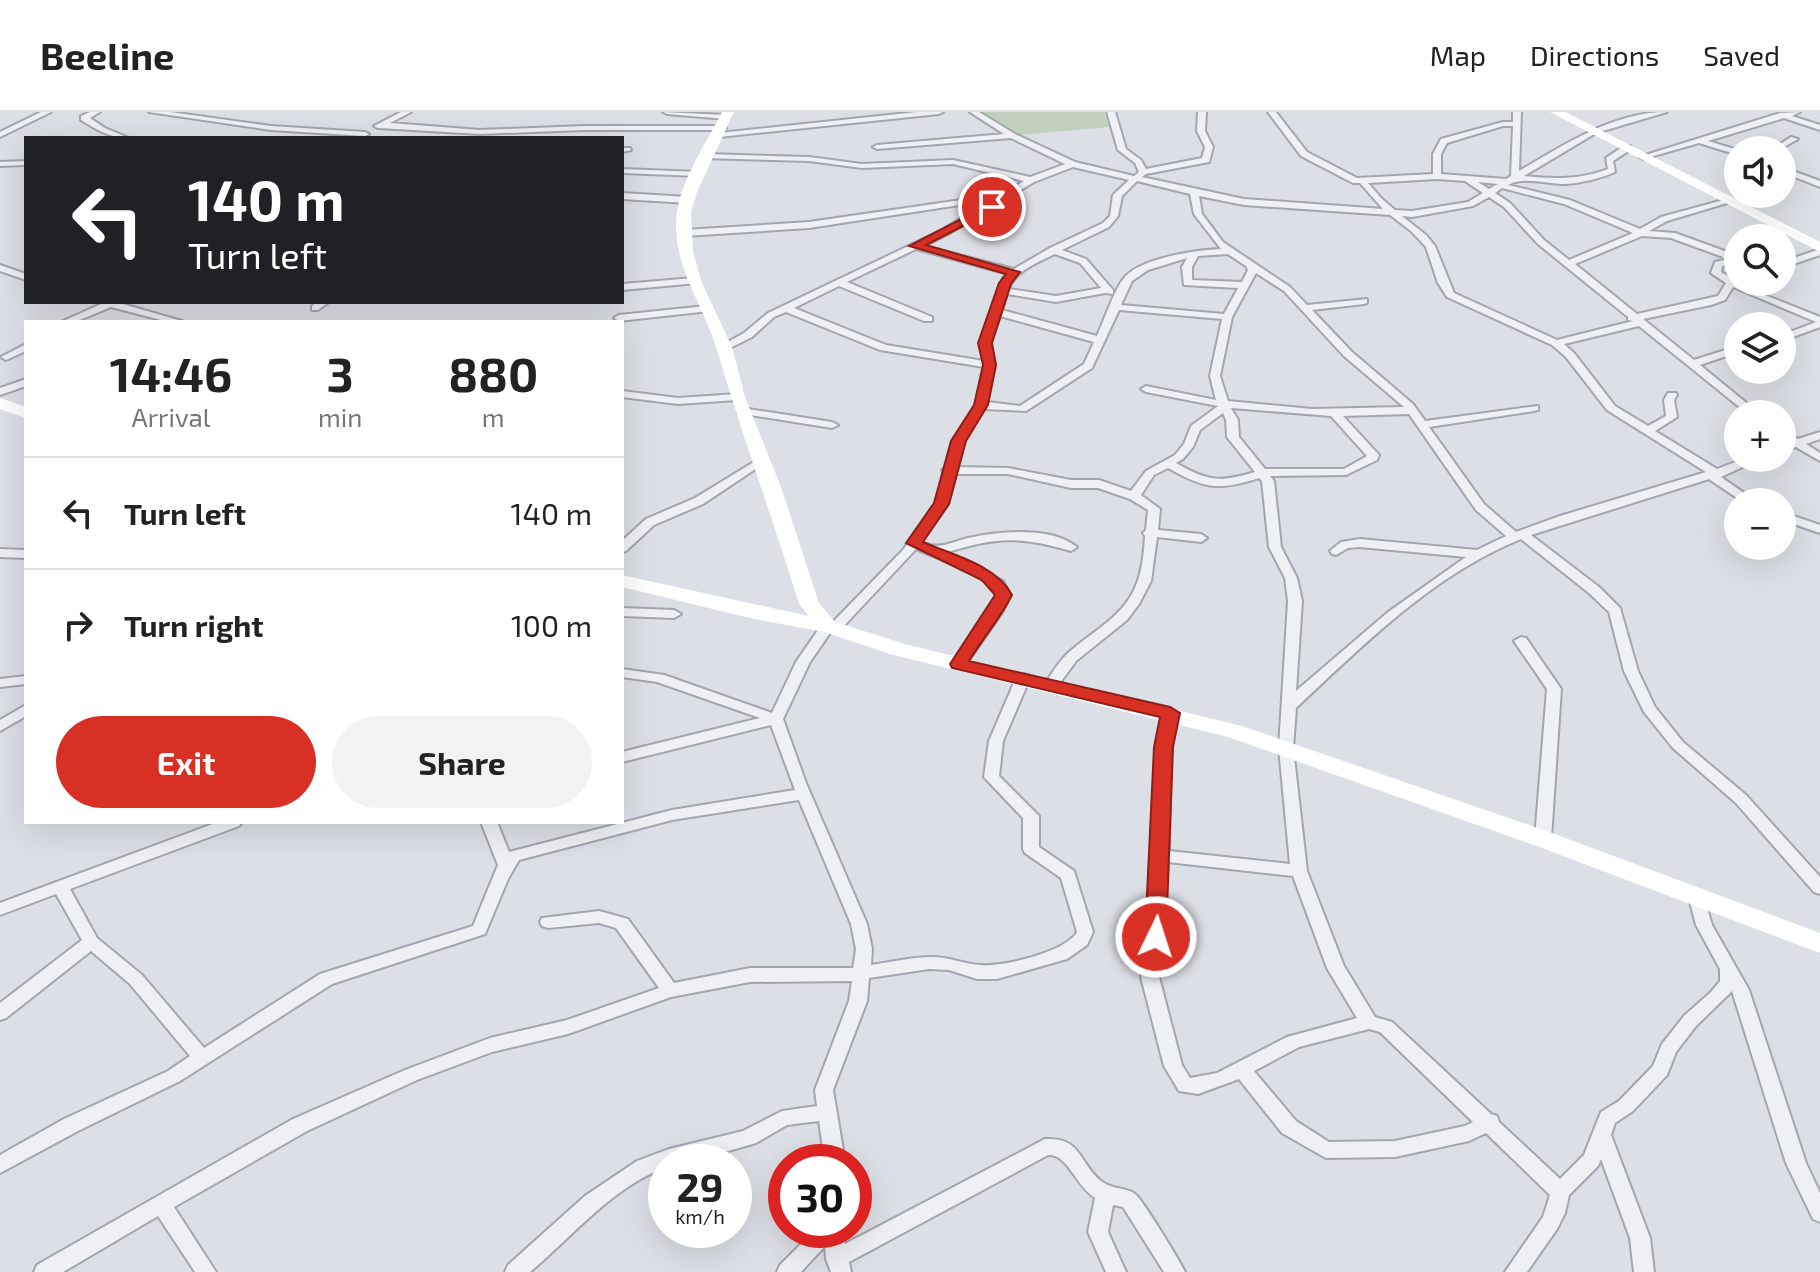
<!DOCTYPE html>
<meta charset="utf-8">
<style>
:root{--surface:#fff;--page:#f2f2f2;--text:#222;--muted:#767676;--line:#e0e0e0;--accent:#d93025}
body{margin:0;font-family:"Exo 2",sans-serif;background:var(--page);color:var(--text);height:100vh;display:flex;flex-direction:column;font-size:30px;white-space:nowrap}
*{box-sizing:border-box;margin:0}
p{font-size:26px;color:var(--muted)}
.icon{flex:none;width:44px;height:44px;fill:none;stroke:currentColor;stroke-width:2;stroke-linecap:round;stroke-linejoin:round}
.map{position:relative;flex:1;overflow:hidden}
.drawer{position:absolute;left:24px;top:208px;width:600px;height:504px;display:flex;flex-direction:column;background:var(--surface);border-radius:0px;box-shadow:0 8px 32px #0002}
.drawer>*{flex:none}
.banner{position:absolute;left:24px;top:24px;width:600px;height:168px;border-radius:0px;box-shadow:0 8px 32px #0002;background:#202124;color:#fff;overflow:hidden}
.buttons{position:absolute;left:1724px;top:24px;display:grid;gap:16px}
.buttons a{display:grid;place-items:center;width:72px;height:72px;border-radius:50%;background:var(--surface);box-shadow:0 8px 32px #0002;font-size:40px}
.speed{position:absolute;left:648px;top:1032px;display:flex;gap:16px;font-size:40px;font-weight:700;text-align:center}
.speed>*{display:grid;place-content:center;width:104px;height:104px;border-radius:50%;background:var(--surface);box-shadow:0 8px 32px #0002;line-height:1}
.speed small{font-size:20px;font-weight:400}
.speed .limit{border:12px solid #d22;background:#fff;color:#111}
.pin{position:absolute;display:grid;place-items:center;width:68px;height:68px;color:#fff;margin:-34px;border:4px solid #fff;border-radius:50%;box-shadow:0 2px 8px #0007}
.me{position:absolute;width:88px;margin:-44px;rotate:4deg;stroke-linejoin:round;filter:drop-shadow(0 0 6px #0008)}
.turn{display:flex;align-items:center;gap:28px;height:168px;padding:0 32px;font-size:36px}
.turn .icon{width:104px;height:104px;stroke-width:2.5}
.turn b{display:block;font-size:56px;line-height:68px}
.eta{display:flex;justify-content:space-evenly;align-items:center;height:136px;text-align:center}
.eta b{font-size:48px;font-weight:700;line-height:56px}
.primary-button{display:flex;gap:16px;margin-top:auto;padding:16px 32px}
.primary-button a{flex:1;height:92px;border-radius:48px;background:var(--accent);color:#fff;font-size:32px;font-weight:700;line-height:92px;text-align:center}
.primary-button a+a{background:var(--page);color:var(--text)}
ul{padding:0;list-style:none}
li{display:flex;align-items:center;gap:24px;height:112px;padding:0 32px;border-top:2px solid var(--line)}
li div{flex:1}
li b{display:block;font-size:30px}
li em{font-style:normal}
header{display:flex;align-items:center;gap:48px;box-sizing:border-box;height:112px;padding:0 40px;background:var(--surface);border-bottom:2px solid var(--line)}
header strong{font-size:38px}
nav{display:flex;gap:44px;margin-inline-start:auto;font-size:28px}
.map>svg:first-child{display:block}
.green{fill:#c1cfbd}
.lines{fill:none;stroke-linecap:round;stroke-linejoin:round}
.street-casing{stroke:#a2a6af;stroke-width:4}
.street{fill:#eef0f4;fill-rule:evenodd}
.secondary{fill:#fff;fill-rule:evenodd}
.route{fill:#d93025;stroke:#8d1f18;stroke-width:2}
</style>
<header>
<strong>Beeline</strong>
<nav><a>Map</a><a>Directions</a><a>Saved</a></nav>
</header>
<div class="map">
<svg width="1820" height="1160" viewBox="0 0 1820 1160">
<rect width="100%" height="100%" fill="#dcdfe5"/>
<polygon class="green" points="983,0 1104,0 1109,15 1020,23"/>
<g class="lines">
<g class="street-casing">
<g id="street">
<polygon points="41,0 51,0 0,25 0,20"/>
<path d="M90 0H100L90 6 105 16 129 26C110 26 97 18 81 8V4Z"/>
<polygon points="149,0 170,0 271,14 365,20 369,22 365,24 271,18"/>
<polygon points="401,0 411,0 390,11 480,18 584,14 722,14 726,16 722,18 584,18 480,22 378,16 374,14"/>
<polygon points="663,0 726,3 730,5 726,7 667,2"/>
<polygon points="917,0 943,0 939,2 719,25 715,23 719,21"/>
<path d="M970 0H979L1015 22 1075 50 1134 64 1139 60 1135 51 1118 38 1107 0H1115L1126 37 1141 48 1146 57 1202 46 1205 35 1197 19 1198 0H1206L1205 19 1213 35 1209 50 1146 62 1142 65 1244 87 1383 97 1360 71H1353L1301 44 1268 0H1276L1307 40 1357 66 1433 62V42L1441 27 1503 10H1513V0H1521L1519 59C1564 33 1613 0 1667 0L1596 21 1524 64C1553 67 1580 68 1608 57L1606 46 1624 34H1630V38L1613 49 1615 60C1599 67 1582 71 1565 72 1547 72 1523 64 1508 73L1570 88 1640 117 1661 105 1727 87V91L1667 109 1649 119 1675 121 1730 141 1733 146 1738 145V151L1722 154 1721 160 1752 178 1820 205V215L1782 229V223L1816 210 1733 175 1725 188 1711 193 1643 207 1694 248 1738 234V240L1700 253 1760 302H1748L1639 214 1564 232 1574 241 1615 294 1648 314 1666 304 1664 288 1668 281H1676L1677 283 1674 288 1677 305 1655 319 1717 357 1746 346H1762L1721 365 1757 390H1743L1709 367 1531 423 1599 475 1620 496 1638 559 1655 595 1683 630 1746 683 1820 765V782L1814 780 1736 691 1673 636 1644 600 1624 559 1609 500 1589 481 1521 427C1434 462 1363 533 1296 596L1293 636 1307 759 1344 854 1375 905 1392 910 1491 1002 1497 1004 1499 1010 1560 1067 1584 1043 1601 1000 1619 989 1653 954 1662 932 1684 904 1711 880 1720 869V857L1696 813 1689 786 1691 782H1703L1712 813 1749 878 1806 1051 1820 1081V1110L1813 1107 1786 1051 1732 879 1696 914 1676 940 1667 963 1633 999 1615 1011 1611 1023 1650 1126 1654 1160H1634L1630 1126 1601 1047 1598 1054 1569 1083 1565 1101 1557 1117 1527 1160H1505L1543 1105 1550 1083 1486 1021 1469 1029 1395 1045 1326 1046 1282 1021 1239 967 1198 982 1179 979 1164 954 1141 865 1153 744 1157 635 1165 598 1170 596 1177 601 1171 635 1169 739 1290 752 1279 636 1288 489 1285 466 1269 435 1262 369 1259 366C1218 379 1205 377 1168 356L1154 363 1141 383 1160 397 1158 418 1201 422 1207 426 1201 430 1157 425 1151 469 1139 492 1127 508 1076 549 1057 575 1052 576 1045 572C1052 561 1058 551 1067 542 1090 521 1120 507 1134 478 1142 462 1144 442 1145 424L1143 421 1146 418 1148 398 1130 387 1098 376H1071L1008 362H956L948 392 921 430C940 438 949 431 968 426 999 419 1051 414 1077 435L1071 439C1020 424 996 425 945 441L1003 469 1010 483 1003 499 964 555 959 556 952 552 990 499 998 483C986 462 938 447 916 437L840 518H832L810 550 783 607 806 671 867 812 872 837 871 853C891 850 912 845 932 845 949 845 964 852 980 853 1003 855 1066 840 1077 820L1061 766 1025 741 1023 737V706L984 665 989 629 1016 566 1023 562 1028 563 1030 566 1003 629 999 664 1039 704V735L1074 759 1093 820 1087 833 1067 847 997 867H977L949 858 929 857 869 866 867 889 833 978 845 1050H825L819 1009 787 1013 756 1031 732 1038 681 1050H666V1055C611 1076 574 1123 530 1160H505L508 1153 585 1084 637 1049 669 1037 743 1019 782 999 817 994 815 978 849 889 852 869 750 870 671 885 568 922 492 940 417 968 307 1019 174 1095 216 1160H195L158 1104 63 1160H34L37 1153 293 1007 405 958 490 926 567 908 659 876 616 816 599 811 548 816 542 814 540 810 542 806 599 799 628 807 674 871 750 856H853L856 837 851 812 799 688 672 708 519 748 508 767 485 822 332 872 180 969 78 1019 0 1061V1043L64 1007 168 959 190 944 130 872 91 839 6 906 0 908V891L82 828 56 782 0 803V791L218 710H242L239 714 70 777 97 826 142 863 204 936 320 862 473 814 498 753 481 710H497L509 740 672 698 795 678 771 613 622 650V640L760 606 657 570 622 565V557L664 563 772 601 796 550 823 511H832L903 438 936 392 944 361 942 358 946 355 952 329 976 293 984 255 880 238 786 200 774 205 752 225 728 237 719 235 744 221 768 201 942 118 992 88 809 116 685 124 681 121 685 118 809 110 1003 82 1024 69 953 52 862 56 809 49 703 46V42H706L809 45 862 52 953 48 1030 65 1065 52 1011 26 877 37 873 35 877 33 1004 22ZM1503 14H1513L1511 64 1506 67 1441 62V42L1447 31ZM1073 55 1129 68 1113 83 1110 104 1103 111 1050 136 1014 157 924 134 948 122 1034 70ZM1437 67 1465 69 1483 81 1468 90 1412 99 1395 98 1382 87 1368 71ZM1137 69 1190 82 1194 102 1221 137C1196 138 1140 146 1124 166 1114 178 1104 209 1097 224L1002 198 1007 182 1056 190 1105 181 1113 182V178L1086 147 1062 138 1109 115 1118 104 1122 84ZM1478 70 1498 72 1489 77ZM1502 76 1564 92 1633 121 1569 148 1544 128 1510 91 1495 81ZM1199 84 1244 93 1390 103 1411 119 1426 135 1438 171 1447 185 1552 233 1566 245 1607 298 1706 360 1560 404 1516 420 1484 392 1429 315 1534 299 1538 298V294L1425 309 1413 292 1352 240 1312 198 1364 192 1367 191V187L1307 193 1290 175 1223 130 1202 102ZM1489 85 1504 95 1538 132 1628 205V208L1633 209 1557 228 1454 181 1435 134 1426 123 1402 104 1412 105 1473 94ZM1642 124 1671 126 1723 145 1724 148 1715 150 1711 161 1726 171 1718 184 1637 202 1575 152ZM916 137 1008 162 1003 166 980 231 984 249 886 233 794 196 839 174 924 209H932V205L847 170ZM1055 142 1080 151 1101 176 1056 184 1009 177C1015 159 1038 150 1055 142ZM1228 142 1246 154 1248 158 1242 170 1192 168V155L1198 144ZM1187 146 1182 155 1184 173 1238 176 1224 202 1121 193 1132 169 1148 158ZM1256 161 1284 179 1344 244 1404 295 1312 297 1228 289 1220 264 1232 205ZM1119 198 1222 207 1210 264 1216 288 1146 274 1141 277 1146 280 1218 294 1191 314 1184 332 1175 343 1146 359 1131 379 1099 368H1071L1008 356 957 355 964 329 984 297 1026 299 1092 256ZM1000 204 1094 230 1084 252 1020 294 987 290 995 253 990 231ZM1231 296 1331 304 1367 344 1344 357H1265L1239 325 1238 308ZM1223 301 1226 308 1227 325 1255 360C1219 371 1208 369 1176 351L1183 347 1193 335 1200 318ZM1409 302 1476 398 1506 424 1477 438 1360 427 1341 430 1330 439 1332 442 1336 443 1348 436 1360 435 1466 445 1387 501 1296 579 1302 489 1297 466 1281 435 1274 369 1270 364 1346 363 1377 348 1379 343 1343 304ZM1168 750 1293 764 1327 856 1357 906 1287 925 1217 961 1190 966 1182 953 1159 865ZM1369 917 1380 920 1473 1010 1465 1014 1395 1029 1329 1030 1296 1009 1254 959 1299 935Z"/>
<polygon points="1800,0 1792,4 1820,13 1820,18 1784,6 1708,29 1738,38 1738,43 1699,31 1643,47 1639,45 1780,1"/>
<polygon points="1791,25 1798,27 1784,35 1748,38 1782,31"/>
<polygon points="622,36 630,36 631,38 622,40"/>
<polygon points="26,49 26,53 0,54 0,50"/>
<polygon points="1782,55 1820,69 1820,75 1782,60"/>
<polygon points="622,57 699,60 703,62 699,64 622,61"/>
<polygon points="622,81 688,85 692,88 688,91 622,87"/>
<polygon points="1820,137 1820,143 1782,156 1782,150"/>
<polygon points="0,153 26,162 26,168 0,159"/>
<polygon points="694,166 697,167 697,171 622,178 622,172"/>
<polygon points="100,190 116,190 185,210 169,210 111,195 75,210 61,210 101,192"/>
<polygon points="317,190 329,190 318,198 312,198 312,194"/>
<polygon points="706,194 711,197 709,199 619,209 614,206 619,203"/>
<polygon points="26,232 26,239 6,248 1,245"/>
<polygon points="26,267 26,274 0,283 0,276"/>
<polygon points="622,279 678,286 737,282 742,285 737,288 678,292 622,285"/>
<polygon points="742,296 832,310 838,313 832,316 738,301 738,297"/>
<polygon points="1782,318 1798,327 1820,320 1820,327 1806,332 1820,341 1820,349 1796,335 1782,339 1782,332 1788,330 1782,326"/>
<polygon points="762,345 768,348 766,350 703,392 654,413 626,439 622,440 622,429 646,407 695,386"/>
<polygon points="1782,400 1820,413 1820,421 1782,408"/>
<polygon points="0,437 26,438 26,446 0,445"/>
<polygon points="622,496 674,498 681,502 674,506 622,504"/>
<polygon points="1521,525 1526,526 1561,577 1551,727 1549,731 1537,731 1535,727 1547,577 1514,529"/>
<polygon points="26,564 26,572 0,575 0,567"/>
<polygon points="26,593 26,604 0,619 0,608"/>
<path d="M1045 1027C1082 1025 1078 1050 1101 1069 1112 1078 1126 1075 1135 1082 1142 1087 1180 1149 1185 1160H1164L1123 1095 1113 1093 1108 1120 1126 1160H1106L1088 1120 1095 1086C1075 1073 1068 1042 1048 1043L849 1150 851 1160H831L826 1147 825 1134 801 1160H777L780 1153 815 1118H842L845 1132Z"/>
</g>
</g>
<use href="#street" class="street"/>
<g class="secondary">
<path d="M722 0H734L697 80 691 100 693 139 701 169 732 235 745 285 781 375 819 491 835 510 905 532 1242 614 1552 721 1820 821V841L1534 733 1228 625 890 542 824 520 754 507 622 475V463L809 504 799 492C773 407 742 323 717 238 703 191 670 151 677 100 682 66 707 30 722 0Z"/>
<polygon points="1550,0 1565,0 1820,130 1820,140"/>
<polygon points="0,286 26,295 26,306 0,297"/>
</g>
</g>
<path class="route" d="M992 91 996 97 926 133 1020 160 1011 172 992 231 996 253 988 293 966 329 949 392 923 430C952 443 997 453 1012 483 1000 507 983 526 969 549L1170 595 1180 601 1173 635 1166 825 1156 834 1145 825 1154 635 1160 605 952 556 950 552 995 483 982 468 906 431 934 391 951 329 974 293 983 253 978 231 999 171 1006 162 909 134Z"/>
</svg>
<div class="buttons">
<a><svg class="icon" aria-label="sound" viewBox="0 0 24 24"><path d="M4 9h4l5-4v14l-5-4H4zM17 9q2 3 0 6"/></svg></a>
<a><svg class="icon" aria-label="search" viewBox="0 0 24 24"><circle cx="10" cy="10" r="6"/><path d="M15 15l6 6"/></svg></a>
<a><svg class="icon" aria-label="layers" viewBox="0 0 24 24"><path d="M12 4l9 5-9 5-9-5zM3 14l9 5 9-5"/></svg></a>
<a>+</a>
<a>−</a>
</div>
<div class="speed"><div>29<small>km/h</small></div><div class="limit">30</div></div>
<div class="pin" style="left:992px;top:95px;background:#d93025"><svg class="icon" aria-label="arrive" viewBox="0 0 24 24"><path d="M6 21V4h12l-3 4 3 4H6"/></svg></div>
<svg class="me" style="left:1156px;top:825px" viewBox="-20 -20 40 40"><circle r="17" fill="#d93025" stroke="#fff" stroke-width="3"/><path d="M0-11L8 9 0 5-8 9z" fill="#fff"/></svg>
<div class="banner">
<div class="turn"><svg class="icon" aria-label="left" viewBox="0 0 24 24"><path d="M17 20v-9H6M10 6l-5 5 5 5"/></svg><div><b>140 m</b>Turn left</div></div>
</div>
<section class="drawer">
<div class="eta">
<div><b>14:46</b><p>Arrival</p></div>
<div><b>3</b><p>min</p></div>
<div><b>880</b><p>m</p></div>
</div>
<ul>
<li><svg class="icon" aria-label="left" viewBox="0 0 24 24"><path d="M17 20v-9H6M10 6l-5 5 5 5"/></svg><div><b>Turn left</b></div><em>140 m</em></li>
<li><svg class="icon" aria-label="right" viewBox="0 0 24 24"><path d="M7 20v-9h11M14 6l5 5-5 5"/></svg><div><b>Turn right</b></div><em>100 m</em></li>
</ul>
<div class="primary-button"><a>Exit</a><a>Share</a></div>
</section>
</div>
